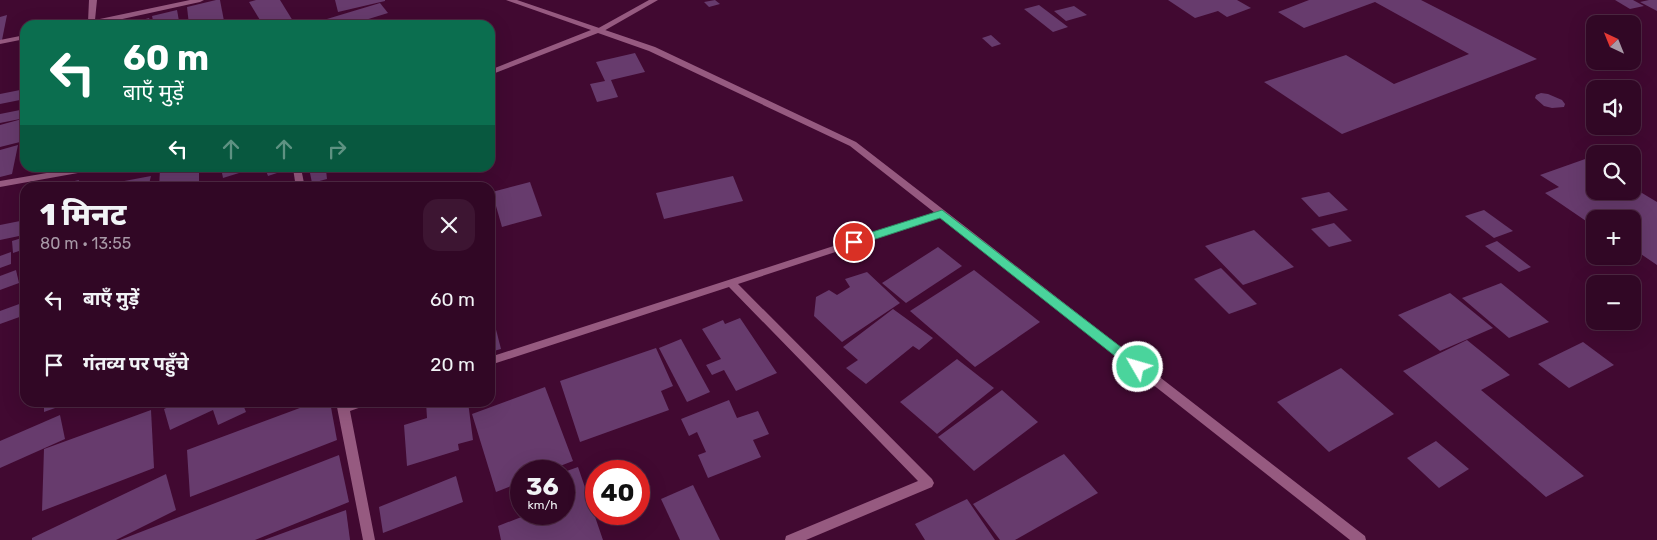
<!DOCTYPE html>
<html lang="hi">
<meta charset="utf-8">
<style>
:root{--surface:#310725;--page:#3d1532;--text:#f1f3f6;--muted:#a899a7;--line:#4c2842}
body{margin:0;font-family:Rubik,"Noto Sans Devanagari",sans-serif;background:var(--page);color:var(--text);height:100vh;display:flex;flex-direction:column;font-size:19px;white-space:nowrap}
*{box-sizing:border-box;margin:0}
p{font-size:16px;color:var(--muted)}
.icon{flex:none;width:28px;height:28px;fill:none;stroke:currentColor;stroke-width:2;stroke-linecap:round;stroke-linejoin:round}
.map{position:relative;flex:1;overflow:hidden}
.details{position:absolute;left:20px;top:182px;width:475px;height:225px;display:flex;flex-direction:column;background:var(--surface);border-radius:15px;box-shadow:0 5px 20px #0002,0 0 0 1px var(--line)}
.details>*{flex:none}
.top-card{position:absolute;left:20px;top:20px;width:475px;height:152px;border-radius:15px;box-shadow:0 5px 20px #0002,0 0 0 1px var(--line);background:#0b6e4f;color:#fff;overflow:hidden}
.needle{width:32px;rotate:317deg}
.controls{position:absolute;left:1586px;top:15px;display:grid;gap:10px}
.controls a{display:grid;place-items:center;width:55px;height:55px;border-radius:10px;background:var(--surface);box-shadow:0 5px 20px #0002,0 0 0 1px var(--line);font-size:25px}
.speed{position:absolute;left:510px;top:460px;display:flex;gap:10px;font-size:25px;font-weight:700;text-align:center}
.speed>*{display:grid;place-content:center;width:65px;height:65px;border-radius:50%;background:var(--surface);box-shadow:0 5px 20px #0002,0 0 0 1px var(--line);line-height:1}
.speed small{font-size:12px;font-weight:400}
.speed .limit{border:8px solid #d22;background:#fff;color:#111}
.pin{position:absolute;display:grid;place-items:center;width:42px;height:42px;color:#fff;margin:-21px;border:2px solid #fff;border-radius:50%;box-shadow:0 1px 5px #0007}
.me{position:absolute;width:55px;margin:-28px;rotate:308deg;stroke-linejoin:round;filter:drop-shadow(0 0 4px #0008)}
.turn{display:flex;align-items:center;gap:18px;height:105px;padding:0 20px;font-size:22px}
.turn .icon{width:65px;height:65px;stroke-width:2.5}
.turn b{display:block;font-size:35px;line-height:42px}
.lanes{display:flex;align-items:center;height:48px;padding:0 20px;background:#0003;justify-content:center;gap:25px;direction:ltr}
.lanes .off{opacity:.35}
.round{display:grid;place-items:center;flex:none;width:52px;height:52px;border-radius:15px;background:var(--page)}
.headline{display:flex;align-items:center;justify-content:space-between;height:85px;padding:0 20px}
h1{font-size:30px;font-weight:800;line-height:38px}
ul{padding:0;list-style:none}
li{display:flex;align-items:center;gap:15px;height:65px;padding:0 20px}
li div{flex:1}
li b{display:block;font-size:19px}
li em{font-style:normal}
.map>svg:first-child{display:block}
.building{fill:#673b6d}
.lines{fill:none;stroke-linecap:round;stroke-linejoin:round}
.minor{fill:#965a80;fill-rule:evenodd}
.tertiary{fill:#965a80;fill-rule:evenodd}
.route{fill:#4ad49c;stroke:#308a65}
</style>
<div class="map">
<svg width="1657" height="540" viewBox="0 0 1657 540">
<rect width="100%" height="100%" fill="#410931"/>
<g class="building">
<polygon points="216,0 220,0 224,21 206,25 189,25 187,7"/>
<polygon points="256,0 280,0 293,21 280,25 263,25 249,2"/>
<polygon points="335,0 385,0 385,1 338,12"/>
<polygon points="715,0 720,4 709,7 704,2"/>
<polygon points="1168,0 1237,0 1251,8 1227,17 1218,11 1195,18"/>
<polygon points="1309,0 1421,0 1537,59 1342,134 1264,82 1346,55 1394,84 1469,54 1375,2 1304,28 1278,12"/>
<polygon points="1615,0 1633,0 1644,6 1630,9"/>
<polygon points="1649,0 1657,0 1657,11 1640,2"/>
<polygon points="380,3 388,13 349,25 307,25"/>
<polygon points="1039,5 1068,27 1053,32 1024,9"/>
<polygon points="1074,6 1087,15 1066,21 1054,11"/>
<polygon points="177,10 179,21 154,25 152,16"/>
<polygon points="7,15 2,40 0,40 0,17"/>
<polygon points="149,18 152,25 136,25 135,22"/>
<polygon points="991,35 1001,44 992,47 982,38"/>
<polygon points="635,53 645,72 611,80 618,97 597,102 590,84 605,81 596,62"/>
<polygon points="25,89 25,99 0,104 0,94"/>
<polygon points="1541,93 1548,94 1562,100 1565,104 1564,107 1552,108 1544,106 1535,98 1536,95"/>
<polygon points="25,109 25,118 0,123 0,114"/>
<polygon points="22,119 20,142 0,147 0,125"/>
<polygon points="18,145 12,174 0,177 0,150"/>
<polygon points="1588,158 1595,163 1595,191 1632,191 1632,187 1657,202 1657,265 1632,248 1632,241 1636,239 1632,237 1632,219 1606,219 1601,216 1586,221 1545,193 1559,187 1540,175"/>
<polygon points="168,168 199,168 199,188 159,188 160,169"/>
<polygon points="221,168 255,168 223,178"/>
<polygon points="265,168 288,168 289,169 268,176"/>
<polygon points="309,168 333,168 326,170 327,179 312,183"/>
<polygon points="151,176 148,188 102,188 103,185"/>
<polygon points="733,176 743,201 664,219 656,193"/>
<polygon points="79,180 77,188 49,188 49,187"/>
<polygon points="530,182 542,216 502,227 492,192"/>
<polygon points="1329,192 1348,210 1319,217 1301,198"/>
<polygon points="1484,210 1513,231 1494,238 1465,216"/>
<polygon points="25,220 19,236 0,240 0,225"/>
<polygon points="1334,223 1352,241 1329,247 1311,229"/>
<polygon points="1254,230 1294,267 1243,285 1205,246"/>
<polygon points="25,237 25,249 13,253 12,241"/>
<polygon points="1497,241 1531,267 1519,272 1485,246"/>
<polygon points="938,247 962,266 906,303 882,283"/>
<polygon points="11,252 11,264 0,268 0,256"/>
<polygon points="1221,268 1257,304 1229,314 1194,279"/>
<polygon points="16,270 19,283 0,290 0,276"/>
<polygon points="974,270 1040,322 975,367 910,311"/>
<polygon points="867,272 900,303 842,342 814,316 816,297 829,290 837,295 850,287 845,279"/>
<polygon points="1501,283 1549,322 1509,338 1462,298"/>
<polygon points="1450,293 1493,328 1440,351 1398,315"/>
<polygon points="22,303 25,315 0,324 0,311"/>
<polygon points="490,306 501,349 490,352"/>
<polygon points="893,309 933,338 919,350 913,346 866,384 846,368 858,360 843,347"/>
<polygon points="740,318 777,373 736,391 724,370 712,375 706,365 721,359 702,329 723,320 725,324"/>
<polygon points="681,339 710,392 687,402 659,348"/>
<polygon points="1467,340 1510,375 1481,390 1584,476 1546,497 1403,371"/>
<polygon points="1583,342 1614,365 1569,388 1538,364"/>
<polygon points="656,348 673,386 661,391 669,410 580,442 560,381"/>
<polygon points="957,359 994,388 937,434 900,402"/>
<polygon points="1341,368 1394,414 1329,452 1277,402"/>
<polygon points="545,387 573,461 547,471 521,471 521,482 496,492 472,414"/>
<polygon points="1002,390 1038,422 974,471 938,437"/>
<polygon points="729,400 737,418 758,411 769,434 753,440 761,457 708,478 698,455 706,452 697,432 689,436 681,419"/>
<polygon points="44,402 69,402 69,403 44,412"/>
<polygon points="179,402 242,402 246,412 218,425 213,410 170,430 164,409"/>
<polygon points="316,402 330,402 337,440 190,497 187,450"/>
<polygon points="426,402 468,402 473,440 458,444 459,450 407,466 404,425 427,418"/>
<polygon points="151,410 154,468 42,511 44,449"/>
<polygon points="60,415 65,439 0,468 0,441"/>
<polygon points="1436,441 1469,469 1439,488 1407,458"/>
<polygon points="1064,454 1098,493 1015,540 1000,540 973,504"/>
<polygon points="339,455 349,502 255,540 120,540"/>
<polygon points="578,467 603,540 501,540 498,526 529,514 564,514 564,472"/>
<polygon points="166,474 176,510 116,540 32,540 32,538"/>
<polygon points="456,476 463,502 383,533 379,507"/>
<polygon points="693,485 720,540 680,540 661,499"/>
<polygon points="967,499 995,540 925,540 915,524"/>
<polygon points="346,510 350,540 264,540"/>
</g>
<g class="lines">
<g class="minor">
<polygon points="89,0 97,0 95,20 190,0 204,0 200,2 95,25 78,25 88,22"/>
<polygon points="649,0 658,0 602,32 596,32 595,30"/>
<polygon points="25,35 25,39 0,44 0,40"/>
<polygon points="293,168 301,168 305,188 296,188"/>
<polygon points="942,211 947,214 945,216 738,284 932,479 934,483 932,487 806,540 785,540 786,536 918,481 729,287 490,365 490,357"/>
<polygon points="336,402 368,402 367,405 350,411 375,540 363,540"/>
</g>
<g class="tertiary">
<polygon points="506,0 517,0 655,47 856,142 1365,536 1366,540 1350,540 850,146 649,51 598,33 490,75 490,70 591,30"/>
<polygon points="76,168 93,168 89,171 0,187 0,181"/>
</g>
</g>
<polygon class="route" points="942,210 1143,364 1145,367 1143,371 1134,371 940,218 854,246 848,242 850,239"/>
</svg>
<div class="controls">
<a><svg class="needle" viewBox="-14 -14 28 28"><path d="M0-13l5 13h-10z" fill="#e53935"/><path d="M0 13l5-13h-10z" fill="#a899a7"/></svg></a>
<a><svg class="icon" aria-label="sound" viewBox="0 0 24 24"><path d="M4 9h4l5-4v14l-5-4H4zM17 9q2 3 0 6"/></svg></a>
<a><svg class="icon" aria-label="search" viewBox="0 0 24 24"><circle cx="10" cy="10" r="6"/><path d="M15 15l6 6"/></svg></a>
<a>+</a>
<a>−</a>
</div>
<div class="speed"><div>36<small>km/h</small></div><div class="limit">40</div></div>
<div class="pin" style="left:854px;top:242px;background:#d93025"><svg class="icon" aria-label="arrive" viewBox="0 0 24 24"><path d="M6 21V4h12l-3 4 3 4H6"/></svg></div>
<svg class="me" style="left:1138px;top:367px" viewBox="-20 -20 40 40"><circle r="17" fill="#4ad49c" stroke="#fff" stroke-width="3"/><path d="M0-11L8 9 0 5-8 9z" fill="#fff"/></svg>
<div class="top-card">
<div class="turn"><svg class="icon" aria-label="left" viewBox="0 0 24 24"><path d="M17 20v-9H6M10 6l-5 5 5 5"/></svg><div><b>60 m</b>बाएँ मुड़ें</div></div>
<div class="lanes"><svg class="icon" aria-label="left" viewBox="0 0 24 24"><path d="M17 20v-9H6M10 6l-5 5 5 5"/></svg><svg class="icon off" aria-label="ahead" viewBox="0 0 24 24"><path d="M12 20V5M6 11l6-6 6 6"/></svg><svg class="icon off" aria-label="ahead" viewBox="0 0 24 24"><path d="M12 20V5M6 11l6-6 6 6"/></svg><svg class="icon off" aria-label="right" viewBox="0 0 24 24"><path d="M7 20v-9h11M14 6l5 5-5 5"/></svg></div>
</div>
<section class="details">
<div class="headline"><div><h1>1 मिनट</h1><p>80 m · 13:55</p></div><a class="round"><svg class="icon" aria-label="close" viewBox="0 0 24 24"><path d="M6 6l12 12M18 6L6 18"/></svg></a></div>
<ul>
<li><svg class="icon" aria-label="left" viewBox="0 0 24 24"><path d="M17 20v-9H6M10 6l-5 5 5 5"/></svg><div><b>बाएँ मुड़ें</b></div><em>60 m</em></li>
<li><svg class="icon" aria-label="arrive" viewBox="0 0 24 24"><path d="M6 21V4h12l-3 4 3 4H6"/></svg><div><b>गंतव्य पर पहुँचे</b></div><em>20 m</em></li>
</ul>
</section>
</div>
